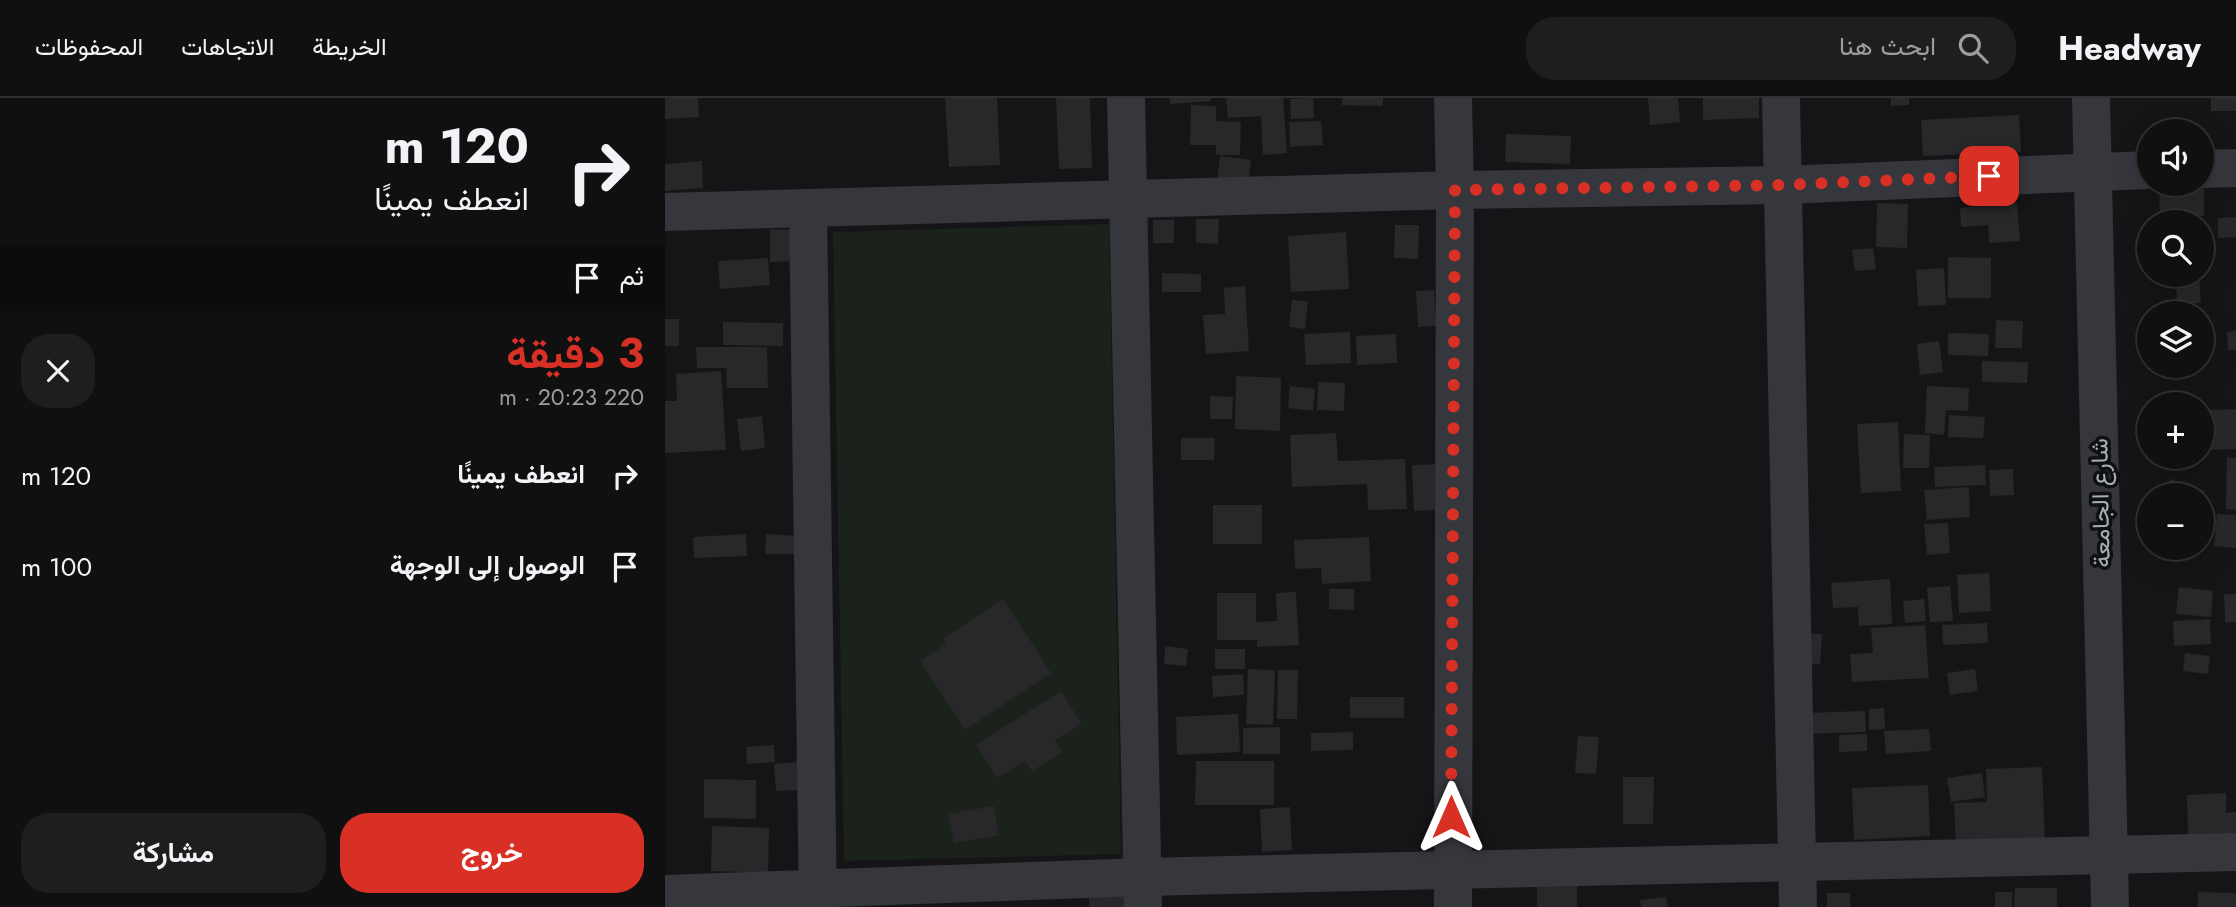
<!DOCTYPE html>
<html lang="ar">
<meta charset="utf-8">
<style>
:root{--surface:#101011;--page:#1e1e1f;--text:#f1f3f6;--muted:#9c9d9f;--line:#303031;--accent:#d93025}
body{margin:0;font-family:Jost,Vazirmatn,sans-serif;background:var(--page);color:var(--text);direction:rtl;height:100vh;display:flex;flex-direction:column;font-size:26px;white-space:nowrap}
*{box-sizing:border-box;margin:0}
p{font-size:23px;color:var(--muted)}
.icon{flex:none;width:38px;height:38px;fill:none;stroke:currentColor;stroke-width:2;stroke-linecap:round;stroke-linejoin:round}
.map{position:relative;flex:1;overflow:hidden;direction:ltr}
.details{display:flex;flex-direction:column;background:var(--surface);width:665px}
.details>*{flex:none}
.guide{background:#101011;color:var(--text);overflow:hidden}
.tools{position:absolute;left:1472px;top:21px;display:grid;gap:14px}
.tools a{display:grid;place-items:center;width:77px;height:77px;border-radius:50%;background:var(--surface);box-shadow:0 7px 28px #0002,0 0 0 2px var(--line);font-size:35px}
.pin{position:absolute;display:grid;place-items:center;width:60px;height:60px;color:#fff;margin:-30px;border-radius:14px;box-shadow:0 4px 10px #0006}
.me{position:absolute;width:77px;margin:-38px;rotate:0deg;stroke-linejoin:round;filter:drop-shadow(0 0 5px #0008)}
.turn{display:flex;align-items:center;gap:24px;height:147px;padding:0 21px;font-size:32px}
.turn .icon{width:91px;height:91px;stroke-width:2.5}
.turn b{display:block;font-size:49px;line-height:60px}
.then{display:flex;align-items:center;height:66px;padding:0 21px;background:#0003;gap:14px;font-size:26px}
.round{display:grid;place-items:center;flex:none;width:74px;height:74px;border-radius:28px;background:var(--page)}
.overview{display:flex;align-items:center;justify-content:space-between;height:119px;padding:0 21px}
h1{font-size:42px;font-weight:700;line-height:52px;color:var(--accent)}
.button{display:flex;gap:14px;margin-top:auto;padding:14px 21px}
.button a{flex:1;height:80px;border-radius:28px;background:var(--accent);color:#fff;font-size:28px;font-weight:700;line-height:80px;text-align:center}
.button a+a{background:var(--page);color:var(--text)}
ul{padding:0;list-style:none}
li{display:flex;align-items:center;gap:21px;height:91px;padding:0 21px}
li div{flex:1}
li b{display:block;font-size:26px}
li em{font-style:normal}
header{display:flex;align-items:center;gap:42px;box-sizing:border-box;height:98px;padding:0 35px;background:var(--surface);border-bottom:2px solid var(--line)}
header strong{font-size:33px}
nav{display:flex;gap:38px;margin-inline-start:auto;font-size:24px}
.search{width:490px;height:63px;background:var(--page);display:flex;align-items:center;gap:18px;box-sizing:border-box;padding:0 24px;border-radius:28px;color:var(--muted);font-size:26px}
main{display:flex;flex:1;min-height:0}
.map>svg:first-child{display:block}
.green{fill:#1a221b}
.building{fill:#28282b}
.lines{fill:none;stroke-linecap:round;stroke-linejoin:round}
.minor{stroke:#35373c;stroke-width:38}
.route{stroke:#d93025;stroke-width:12;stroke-dasharray:0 21.6}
.labels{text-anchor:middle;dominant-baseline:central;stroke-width:7;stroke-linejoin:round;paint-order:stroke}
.street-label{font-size:24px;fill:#a5adb8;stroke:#101012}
</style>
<header>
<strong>Headway</strong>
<div class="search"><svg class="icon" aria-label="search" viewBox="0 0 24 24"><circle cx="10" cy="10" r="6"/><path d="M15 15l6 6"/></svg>ابحث هنا</div>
<nav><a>الخريطة</a><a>الاتجاهات</a><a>المحفوظات</a></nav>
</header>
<main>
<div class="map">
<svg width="1571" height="809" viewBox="0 0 1571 809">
<rect width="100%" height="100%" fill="#151517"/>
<polygon class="green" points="444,126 456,756 179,763 168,134"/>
<g class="building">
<polygon points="0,0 33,0 34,19 0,21"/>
<polygon points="280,0 332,0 335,67 284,69"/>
<polygon points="391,0 425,0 427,70 394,71"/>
<polygon points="505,0 546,0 546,3 505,6"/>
<polygon points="561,0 618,0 622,55 598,57 596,18 563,20"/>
<polygon points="648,0 649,20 626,21 625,1"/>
<polygon points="677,0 718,0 718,8 677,7"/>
<polygon points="983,0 1013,0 1015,24 985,27"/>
<polygon points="1038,0 1094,0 1094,20 1038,22"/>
<polygon points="1226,0 1244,0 1244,7 1226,8"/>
<rect x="1546" y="0" width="25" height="13"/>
<polygon points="526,7 551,8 551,23 576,24 575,57 551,57 551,47 525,47"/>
<polygon points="1354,17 1356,54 1258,58 1256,22"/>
<polygon points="656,23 658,47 625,49 624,24"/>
<polygon points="841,36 906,38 905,66 840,64"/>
<polygon points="555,58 586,62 583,88 552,83"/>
<polygon points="37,63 38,90 0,93 0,66"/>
<polygon points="1539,91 1539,118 1495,119 1494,92"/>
<polygon points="1212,105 1243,106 1242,150 1211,149"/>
<polygon points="1352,105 1355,143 1324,145 1323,127 1296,129 1295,110"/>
<polygon points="1571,119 1571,139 1553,140 1553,120"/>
<polygon points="531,121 554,121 553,146 531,145"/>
<rect x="488" y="122" width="21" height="23"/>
<polygon points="730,127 754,127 753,161 729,160"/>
<polygon points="105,131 131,132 131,163 105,164"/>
<polygon points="681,134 684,191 626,194 623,138"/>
<polygon points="1208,150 1211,171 1190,173 1187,152"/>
<polygon points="1283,159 1326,160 1326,200 1283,200"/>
<polygon points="103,160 105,187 55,191 53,163"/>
<polygon points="1279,170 1281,207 1253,208 1251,172"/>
<polygon points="497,175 536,176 536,194 497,194"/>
<polygon points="1511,177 1534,177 1536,205 1512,206"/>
<polygon points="580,188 584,253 541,256 538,217 560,216 559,190"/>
<polygon points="769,192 771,228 753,229 751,193"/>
<polygon points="627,202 643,203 640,231 624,229"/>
<rect x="0" y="221" width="14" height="27"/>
<polygon points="1331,222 1358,223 1357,250 1330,250"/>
<polygon points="58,224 118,225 118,248 58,247"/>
<polygon points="1571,233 1571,252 1563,252 1562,234"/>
<polygon points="685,234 686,265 641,267 639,236"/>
<polygon points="1283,235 1324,236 1323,258 1283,257"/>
<polygon points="731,236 732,265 692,267 691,238"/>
<polygon points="1274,243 1278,274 1255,277 1252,246"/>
<polygon points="31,249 102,249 103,290 62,290 61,270 32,270"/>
<polygon points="1317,263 1363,264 1362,285 1317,284"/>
<polygon points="56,273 61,352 0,355 0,303 12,303 11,276"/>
<polygon points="571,278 616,280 615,333 570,331"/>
<polygon points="653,284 680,285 679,313 652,312"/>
<polygon points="625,288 650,291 648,313 623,310"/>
<polygon points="1262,288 1304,290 1303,313 1281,312 1279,337 1260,335"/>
<polygon points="545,298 568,299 567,321 545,321"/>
<polygon points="1571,311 1571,351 1540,352 1538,312"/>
<polygon points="1284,317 1320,319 1318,340 1283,339"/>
<polygon points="97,318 100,350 76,353 72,321"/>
<polygon points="1233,324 1236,393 1196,395 1192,326"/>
<polygon points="671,335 673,363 740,361 742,411 703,412 702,386 627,389 625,337"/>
<polygon points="1239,336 1265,337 1264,370 1238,370"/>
<polygon points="516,340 550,340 549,362 516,362"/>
<polygon points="1562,359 1571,360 1571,412 1561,411"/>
<polygon points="784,366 786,411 749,413 747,367"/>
<polygon points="1320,367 1321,387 1270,389 1269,369"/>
<polygon points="1348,371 1349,397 1325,398 1324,372"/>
<polygon points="1505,381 1540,393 1537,402 1536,397 1500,397"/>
<polygon points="1304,389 1305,419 1262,422 1259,392"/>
<rect x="548" y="407" width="49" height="39"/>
<polygon points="1552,416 1571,417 1571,450 1549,448"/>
<polygon points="1283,425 1285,455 1262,457 1259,426"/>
<polygon points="81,436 82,458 29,460 28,439"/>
<polygon points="101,436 133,438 132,456 100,456"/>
<polygon points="704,439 706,483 657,486 656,470 630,471 629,442"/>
<polygon points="1324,475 1326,513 1294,515 1292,477"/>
<polygon points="1225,481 1227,526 1194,528 1193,509 1168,510 1166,485"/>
<polygon points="1285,488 1288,523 1265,524 1262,490"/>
<polygon points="1514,489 1548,493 1546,519 1511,516"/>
<polygon points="664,491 689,491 689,512 664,511"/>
<polygon points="631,494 634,547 592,549 592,542 552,542 552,495 591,495 591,524 612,523 611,495"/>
<polygon points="1559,496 1571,496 1571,524 1560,524"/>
<polygon points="338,501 386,575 300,632 255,563 281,546 278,541"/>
<polygon points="1259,501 1261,523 1240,525 1238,503"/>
<polygon points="1545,521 1546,546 1509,548 1508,523"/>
<polygon points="1322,525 1323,545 1278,547 1277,527"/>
<polygon points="1260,527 1264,580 1187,584 1185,556 1208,555 1206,530"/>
<polygon points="1126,535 1157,536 1155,566 1125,565"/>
<polygon points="500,548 523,551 521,568 499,566"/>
<rect x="550" y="551" width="30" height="20"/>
<polygon points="1520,555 1545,558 1543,576 1518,573"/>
<polygon points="583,571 610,572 608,627 581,626"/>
<polygon points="1310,571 1313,593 1285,597 1282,575"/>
<polygon points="613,572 633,572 632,621 612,621"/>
<polygon points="578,576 579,597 548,599 547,578"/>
<polygon points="396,593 417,626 390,642 397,654 367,673 360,663 332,680 311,647"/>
<rect x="685" y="599" width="54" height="21"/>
<polygon points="1219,610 1220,631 1204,632 1204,611"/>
<polygon points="1200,613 1201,634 1141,636 1140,615"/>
<polygon points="573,616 575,654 512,657 511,619"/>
<polygon points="615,629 615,656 578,656 578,630"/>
<polygon points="1264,631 1266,653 1221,656 1219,633"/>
<polygon points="688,634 688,652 646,653 646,635"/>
<polygon points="1202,636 1202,653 1174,654 1174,637"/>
<polygon points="913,638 934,639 931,676 910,675"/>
<polygon points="109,647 110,664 82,666 81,649"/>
<polygon points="531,663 609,663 609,707 530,707"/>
<polygon points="132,664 134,692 111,693 109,666"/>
<polygon points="1377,669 1380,745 1291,748 1289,705 1322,704 1321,671"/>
<polygon points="1317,675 1320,699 1286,704 1282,680"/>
<polygon points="958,679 989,679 988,726 958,726"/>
<polygon points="39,681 91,682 91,721 39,720"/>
<polygon points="1263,687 1265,738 1189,742 1187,690"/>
<polygon points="1561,695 1561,715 1571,714 1571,736 1523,737 1522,697"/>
<polygon points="329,708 334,737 289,745 283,716"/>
<polygon points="625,709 627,752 597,754 595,711"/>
<polygon points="47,728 104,730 103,775 46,773"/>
<polygon points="912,781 912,809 872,809 872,782"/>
<polygon points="1350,790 1392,790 1392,809 1349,809"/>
<polygon points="424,791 463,792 463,809 424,809"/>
<rect x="1330" y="794" width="17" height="15"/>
<polygon points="1533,794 1571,795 1571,809 1533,809"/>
<rect x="1162" y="795" width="23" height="14"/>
<polygon points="1001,799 1003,809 976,809 975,802"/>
</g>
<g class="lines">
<g class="minor">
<polyline points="461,0 478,809"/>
<polyline points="1116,0 1133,809"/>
<polyline points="1426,0 1445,809"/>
<polyline points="1536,71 1571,70"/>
<polyline points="143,111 153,809"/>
<polyline points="0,114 790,92 1118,87 1484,72"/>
<polyline points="0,796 478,779 1571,754"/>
<polyline points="788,809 790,92 788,0"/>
</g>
</g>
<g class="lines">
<polyline class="route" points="786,719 790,92 1118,87 1324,78"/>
</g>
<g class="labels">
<g class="street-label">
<text transform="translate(1435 405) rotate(-91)">شارع الجامعة</text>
</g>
</g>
</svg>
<div class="tools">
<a><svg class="icon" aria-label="sound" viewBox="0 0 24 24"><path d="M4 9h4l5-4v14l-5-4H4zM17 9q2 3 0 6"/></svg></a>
<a><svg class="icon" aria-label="search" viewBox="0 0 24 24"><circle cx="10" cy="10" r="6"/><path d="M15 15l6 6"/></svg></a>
<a><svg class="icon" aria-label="layers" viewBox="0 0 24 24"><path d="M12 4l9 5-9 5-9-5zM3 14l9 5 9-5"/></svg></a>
<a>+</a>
<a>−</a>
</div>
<div class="pin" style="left:1324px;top:78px;background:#d93025"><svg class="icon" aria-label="arrive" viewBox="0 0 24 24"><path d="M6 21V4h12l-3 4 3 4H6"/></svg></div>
<svg class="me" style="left:786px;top:719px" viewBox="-20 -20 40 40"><path d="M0-17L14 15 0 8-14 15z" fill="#d93025" stroke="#fff" stroke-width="4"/></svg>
</div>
<section class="details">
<div class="guide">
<div class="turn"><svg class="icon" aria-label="right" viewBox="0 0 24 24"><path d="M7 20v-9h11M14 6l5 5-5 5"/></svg><div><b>120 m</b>انعطف يمينًا</div></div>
<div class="then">ثم<svg class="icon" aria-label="arrive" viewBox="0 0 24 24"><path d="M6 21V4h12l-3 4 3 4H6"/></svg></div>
</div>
<div class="overview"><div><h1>3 دقيقة</h1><p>220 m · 20:23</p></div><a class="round"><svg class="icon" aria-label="close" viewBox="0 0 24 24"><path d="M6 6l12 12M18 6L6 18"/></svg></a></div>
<ul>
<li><svg class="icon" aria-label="right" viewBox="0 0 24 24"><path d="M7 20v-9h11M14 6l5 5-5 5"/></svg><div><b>انعطف يمينًا</b></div><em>120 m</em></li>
<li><svg class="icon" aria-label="arrive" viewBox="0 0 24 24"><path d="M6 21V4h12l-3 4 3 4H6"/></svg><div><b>الوصول إلى الوجهة</b></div><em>100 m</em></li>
</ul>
<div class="button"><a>خروج</a><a>مشاركة</a></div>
</section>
</main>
